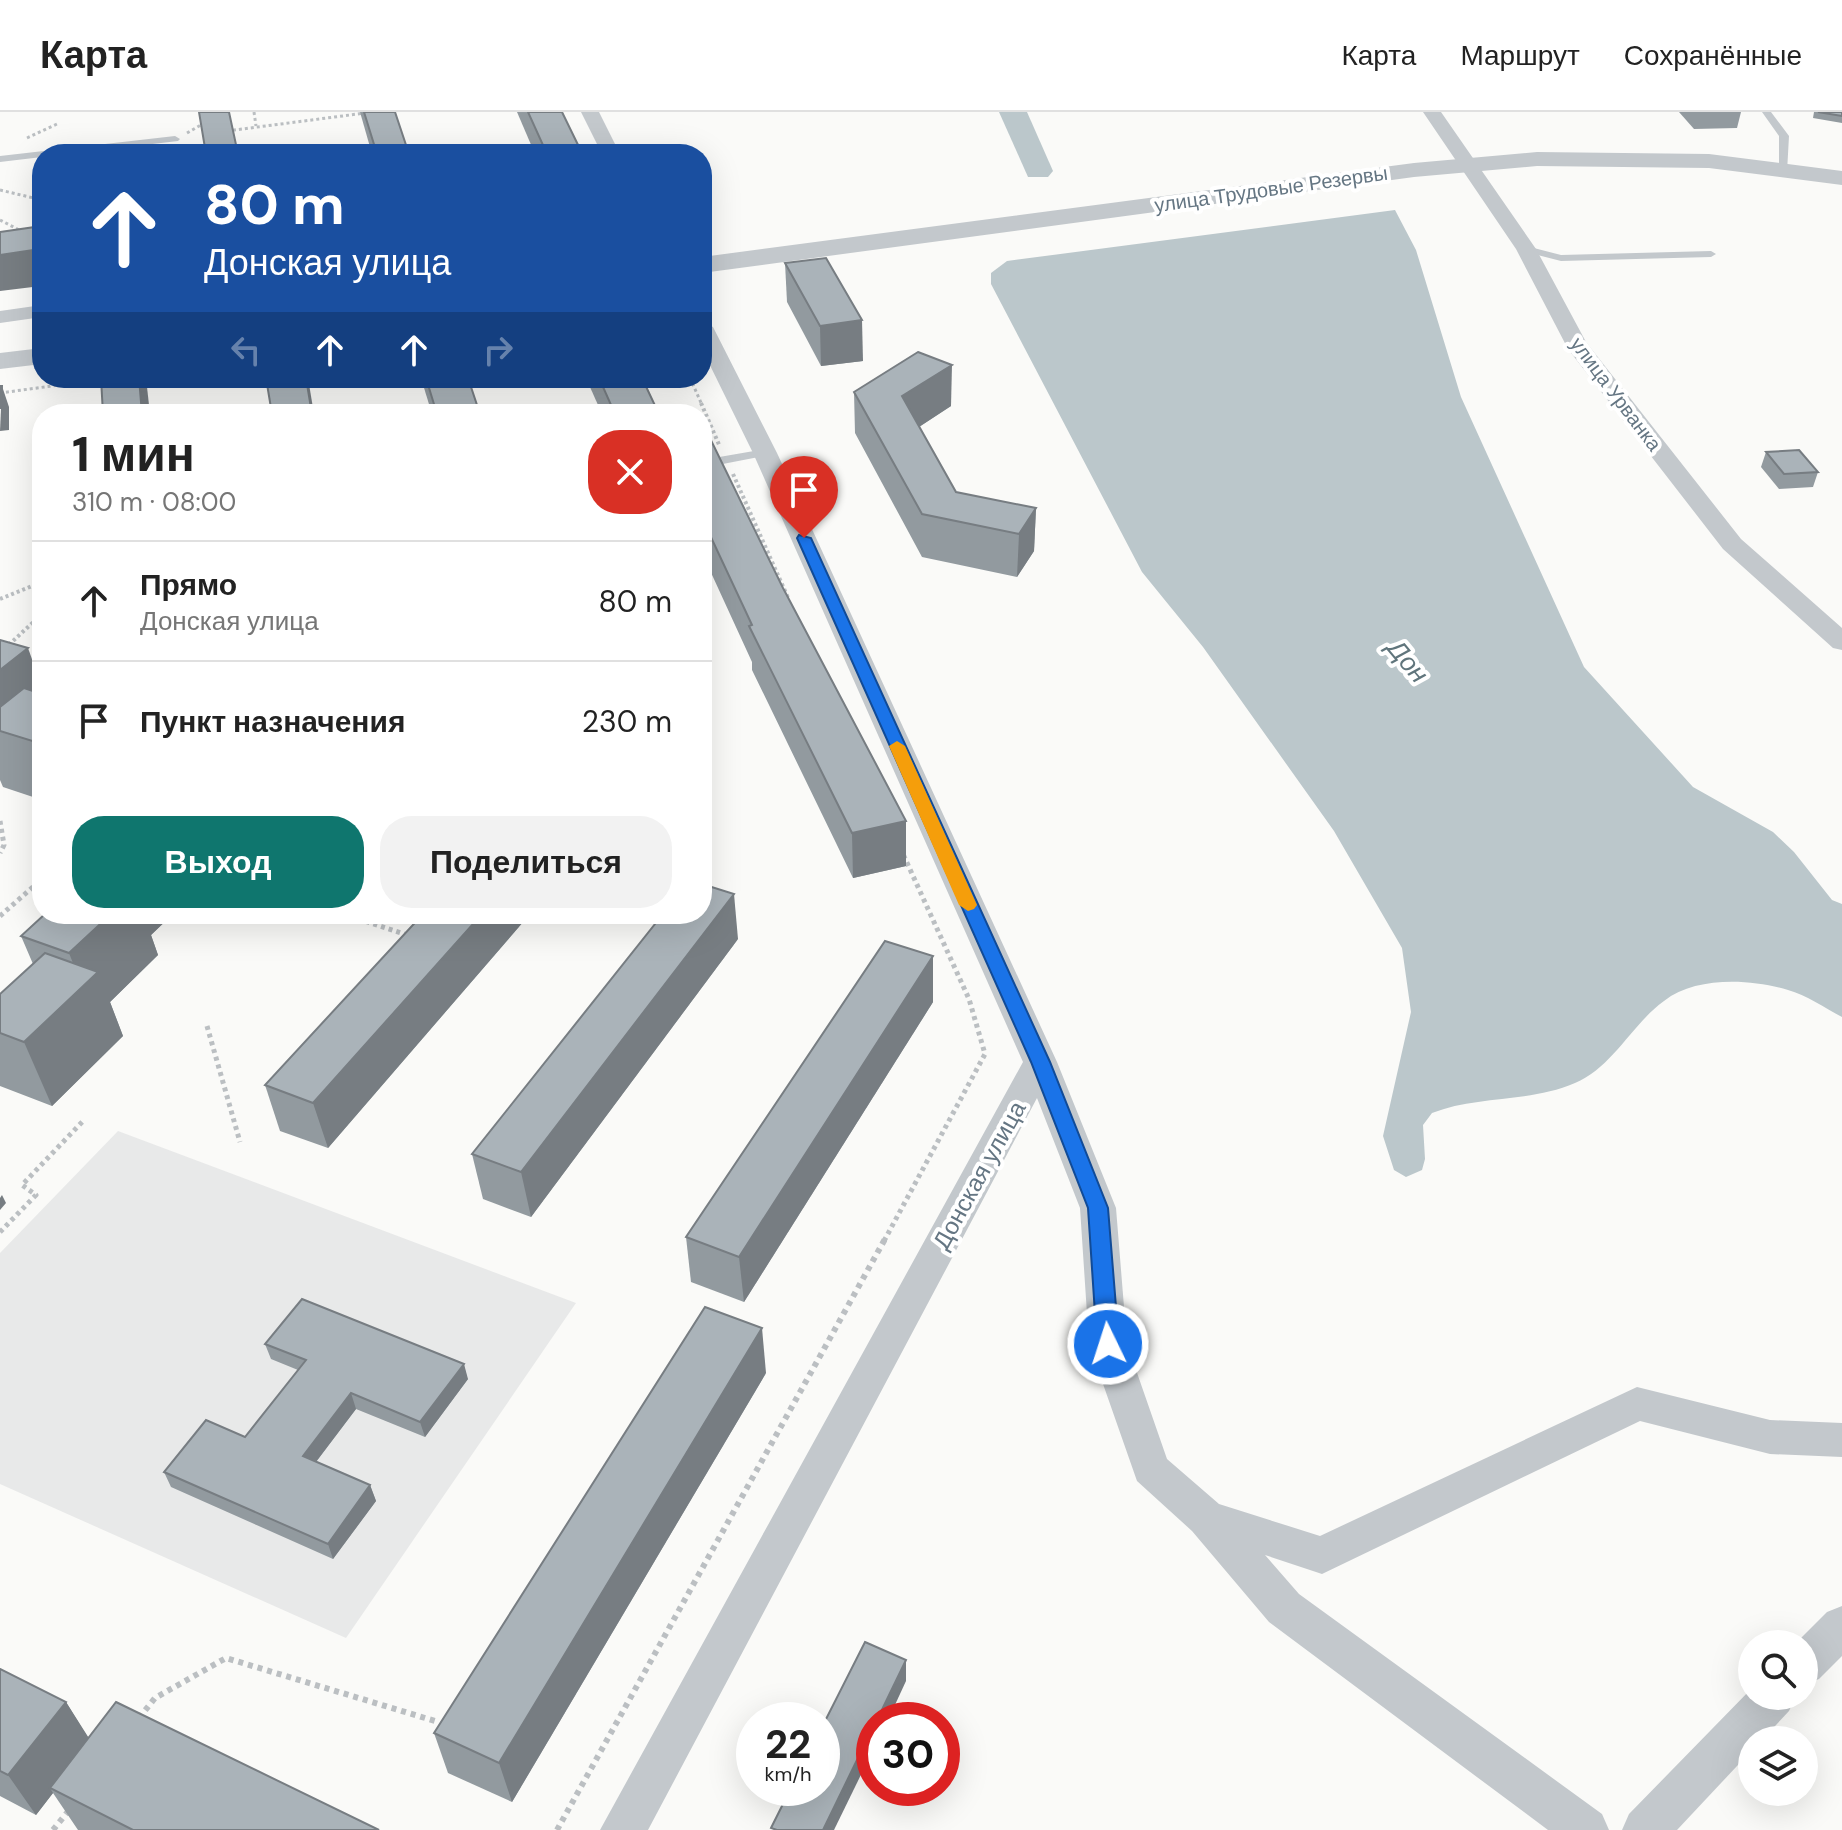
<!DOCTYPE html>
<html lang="ru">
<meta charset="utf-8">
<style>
:root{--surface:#fff;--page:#f2f2f2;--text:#222;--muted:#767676;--line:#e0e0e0;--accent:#0f766e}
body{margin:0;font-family:"DM Sans",sans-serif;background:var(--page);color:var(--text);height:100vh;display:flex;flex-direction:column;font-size:30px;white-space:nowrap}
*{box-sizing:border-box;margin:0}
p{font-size:26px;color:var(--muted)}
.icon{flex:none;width:44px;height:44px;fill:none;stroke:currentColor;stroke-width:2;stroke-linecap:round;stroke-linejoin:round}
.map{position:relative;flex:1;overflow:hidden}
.panel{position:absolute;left:32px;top:292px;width:680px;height:520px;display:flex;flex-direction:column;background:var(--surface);border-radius:32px;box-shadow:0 8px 32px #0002}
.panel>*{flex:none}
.top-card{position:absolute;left:32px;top:32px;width:680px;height:244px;border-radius:32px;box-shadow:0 8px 32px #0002;background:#1a4fa0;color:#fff;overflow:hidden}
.fabs{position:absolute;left:1738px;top:1518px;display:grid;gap:16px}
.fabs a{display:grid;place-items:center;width:80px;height:80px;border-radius:50%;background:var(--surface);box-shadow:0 8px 32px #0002;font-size:40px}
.speed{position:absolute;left:736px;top:1590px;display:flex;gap:16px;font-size:40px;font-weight:700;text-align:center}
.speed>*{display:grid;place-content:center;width:104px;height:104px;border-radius:50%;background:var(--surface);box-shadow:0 8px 32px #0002;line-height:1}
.speed small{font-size:20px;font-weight:400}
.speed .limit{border:12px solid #d22;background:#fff;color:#111}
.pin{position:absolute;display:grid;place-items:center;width:68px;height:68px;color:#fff;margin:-82px -34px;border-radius:50% 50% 50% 0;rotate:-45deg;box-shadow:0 0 8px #0007}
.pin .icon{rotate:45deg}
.me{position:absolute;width:88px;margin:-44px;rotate:356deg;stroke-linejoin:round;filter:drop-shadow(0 0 6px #0008)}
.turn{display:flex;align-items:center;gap:28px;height:168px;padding:0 40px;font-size:36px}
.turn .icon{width:104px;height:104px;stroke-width:2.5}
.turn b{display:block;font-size:56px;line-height:68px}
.lanes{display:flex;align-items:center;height:76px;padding:0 40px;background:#0003;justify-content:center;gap:40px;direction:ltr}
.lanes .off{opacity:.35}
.round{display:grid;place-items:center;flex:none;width:84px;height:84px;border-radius:32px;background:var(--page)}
.summary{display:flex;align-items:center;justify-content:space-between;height:136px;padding:0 40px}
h1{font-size:48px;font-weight:800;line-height:60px}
.primary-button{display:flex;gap:16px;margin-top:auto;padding:16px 40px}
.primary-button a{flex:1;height:92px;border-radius:32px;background:var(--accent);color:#fff;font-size:32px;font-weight:800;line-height:92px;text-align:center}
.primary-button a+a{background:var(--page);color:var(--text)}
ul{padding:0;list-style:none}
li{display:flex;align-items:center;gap:24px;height:120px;padding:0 40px;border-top:2px solid var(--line)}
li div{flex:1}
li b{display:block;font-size:30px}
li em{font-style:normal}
header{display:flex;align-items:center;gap:48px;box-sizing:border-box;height:112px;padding:0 40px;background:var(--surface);border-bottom:2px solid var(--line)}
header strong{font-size:38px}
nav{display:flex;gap:44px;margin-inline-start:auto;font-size:28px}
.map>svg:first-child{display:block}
.built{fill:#e8e9e9}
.water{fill:#bbc7cb}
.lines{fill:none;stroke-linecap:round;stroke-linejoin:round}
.river{fill:#bbc7cb;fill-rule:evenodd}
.path-far3{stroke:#bbbfc2;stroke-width:3;stroke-dasharray:3 3;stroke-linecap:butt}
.path-far2{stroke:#bbbfc2;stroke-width:4;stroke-dasharray:3 3;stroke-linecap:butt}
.path-far1{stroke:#bbbfc2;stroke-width:5;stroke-dasharray:4 4;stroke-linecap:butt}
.path{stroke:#bbbfc2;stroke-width:6;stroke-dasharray:5 5;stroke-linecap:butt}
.service{fill:#c3c8cc;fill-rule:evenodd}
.minor{fill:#c3c8cc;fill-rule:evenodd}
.tertiary{fill:#c3c8cc;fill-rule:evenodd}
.wall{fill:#929a9f}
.shaded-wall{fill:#777d82}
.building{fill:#aab3b9;stroke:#777d82;stroke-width:2}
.route{fill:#1a73e8;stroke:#114b97;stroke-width:2}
.slow{fill:#f59e0b}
.labels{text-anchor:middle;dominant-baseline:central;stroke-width:8;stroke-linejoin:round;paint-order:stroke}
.far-street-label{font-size:20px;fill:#657683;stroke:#fff}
.street-label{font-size:24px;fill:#657683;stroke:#fff}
.water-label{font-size:26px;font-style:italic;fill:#60757c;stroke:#fff}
</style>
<header>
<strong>Карта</strong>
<nav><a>Карта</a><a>Маршрут</a><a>Сохранённые</a></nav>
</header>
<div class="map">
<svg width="1842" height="1718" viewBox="0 0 1842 1718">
<rect width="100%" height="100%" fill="#fafaf8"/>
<polygon class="built" points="118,1019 576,1191 346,1526 0,1372 0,1141"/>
<path class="water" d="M1395 98 1416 138 1461 285 1584 555 1693 675 1773 720 1794 740 1832 788 1842 792V905C1825 896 1806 883 1788 878 1751 867 1696 864 1664 889 1632 912 1612 956 1575 971 1529 991 1477 983 1432 1001L1423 1013 1425 1047 1422 1058 1406 1065 1394 1058 1383 1024 1411 900 1402 836 1334 719 1203 535 1142 460 991 172V161L1007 149Z"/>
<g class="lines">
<polygon class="river" points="999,0 1027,0 1053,59 1048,65 1028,65"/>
<g class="path-far3">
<polyline points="254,0 256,14"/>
<polyline points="227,19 373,0"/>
<polyline points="187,21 206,10"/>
<polyline points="27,26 59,11"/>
<polyline points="0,78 42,88"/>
<polyline points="0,108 23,120"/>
<polyline points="690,266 702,293"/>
<polyline points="0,281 111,266"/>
</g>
<g class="path-far2">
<polyline points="701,291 720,335"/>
<polyline points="733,362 789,488"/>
<polyline points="0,487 42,470"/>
<polyline points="0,541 42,502"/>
</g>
<g class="path-far1">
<polyline points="0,709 4,733 0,741"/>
<polyline points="343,802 407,823"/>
<polyline points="0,804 42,767"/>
<polyline points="207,914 240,1030"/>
<polyline points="0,1120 36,1083 22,1073 84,1008"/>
<polyline points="884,1129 985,942 969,887 903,742"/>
</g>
<g class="path">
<polyline points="139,1606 155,1586 226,1546 435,1609"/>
<polyline points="53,1718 70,1697"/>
<polyline points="557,1718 885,1127"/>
</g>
<g class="service">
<polygon points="1762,0 1771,0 1789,24 1787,60 1779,58 1779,24"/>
<polygon points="175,24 180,27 178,29 68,42 42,42 42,45 0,50 0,44"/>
<polygon points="1526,134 1561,143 1711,139 1716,142 1711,145 1561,149 1522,139 1522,135"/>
<polygon points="765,337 769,339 769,343 702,356 702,348"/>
</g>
<g class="minor">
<polygon points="581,0 599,0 620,42 602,42"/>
<polygon points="1423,0 1441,0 1536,137 1586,230 1741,427 1842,516 1842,538 1833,536 1723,437 1568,237 1516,137"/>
<polygon points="42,193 42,205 0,211 0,199"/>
<polygon points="702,209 713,215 777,341 1057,950 1116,1096 1127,1232 1167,1347 1219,1392 1320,1424 1637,1275 1770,1308 1842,1311 1842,1345 1770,1342 1640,1309 1322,1462 1265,1443 1299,1482 1602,1702 1609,1718 1548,1718 1269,1510 1192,1419 1137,1369 1089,1232 1080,1096 1037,986 648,1718 600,1718 1023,950 753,341 702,237"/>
<polygon points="1842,1494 1842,1544 1819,1567 1804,1573 1804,1532 1795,1532 1827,1500"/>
<polygon points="1752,1576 1752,1584 1796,1584 1789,1599 1762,1628 1752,1628 1752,1638 1677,1718 1622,1718 1629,1702"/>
</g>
<g class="tertiary">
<polygon points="1537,40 1709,42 1842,59 1842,73 1709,56 1537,54 1414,65 702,161 702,145 1414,51"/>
<polygon points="42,236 42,252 0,257 0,241"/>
</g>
</g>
<g class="wall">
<polygon points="360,0 395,0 409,42 372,42"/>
<polygon points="517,0 562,0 580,37 581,42 535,42"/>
<polygon points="1679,0 1741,0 1737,16 1694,17"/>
<polygon points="1814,0 1842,0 1842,11 1813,6"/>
<polygon points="785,151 863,249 821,254 787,190"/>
<polygon points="421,266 468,266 480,302 432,302"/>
<polygon points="586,266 642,266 659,302 602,302"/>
<polygon points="854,280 951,294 919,315 956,380 1036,396 1034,439 1017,465 922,445 855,321"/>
<polygon points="702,318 783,476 906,754 853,766 752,558 752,550 702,441"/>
<polygon points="1766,340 1818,360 1813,375 1779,377 1761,355"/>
<polygon points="0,528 42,575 42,688 3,675 0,668"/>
<polygon points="45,802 173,802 151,823 158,843 110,890 123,924 52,994 0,974 0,882 33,852 21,824"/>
<polygon points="423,802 530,802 328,1036 280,1019 265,973"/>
<polygon points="738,827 531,1105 483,1087 472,1042"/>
<polygon points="933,844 933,890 744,1190 691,1170 686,1125"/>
<polygon points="265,1232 468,1267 425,1325 356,1297 316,1350 370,1373 376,1389 333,1447 171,1375 164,1360 245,1325 298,1258 271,1247"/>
<polygon points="766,1261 512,1690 448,1661 434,1621"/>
<polygon points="0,1557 66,1590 88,1626 379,1718 78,1718 53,1681 36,1703 0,1684"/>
</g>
<g class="shaded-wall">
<polygon points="580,37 581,42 569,42 569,38"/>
<polygon points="34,138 42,154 42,179 41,174 0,179 0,143"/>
<polygon points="862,208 863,249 821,254 820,214"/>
<polygon points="952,253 951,294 902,326 902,284"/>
<polygon points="139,266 146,266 150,302 142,302"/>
<polygon points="306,266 308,266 314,302 312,302"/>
<polygon points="2,274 9,295 9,318 0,319"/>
<polygon points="1036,396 1034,439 1017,465 1019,422"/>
<polygon points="28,536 42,575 42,605 0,595 0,558"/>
<polygon points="906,709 906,754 853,766 852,721"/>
<polygon points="734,782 738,827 531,1105 521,1060"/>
<polygon points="111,802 173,802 151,823 158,843 110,890 123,924 52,994 24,930 82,874 69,841"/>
<polygon points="482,802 530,802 328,1036 313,991"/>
<polygon points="933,844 933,890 744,1190 739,1145"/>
<polygon points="2,1083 6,1091 0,1098 0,1086"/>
<polygon points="762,1216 766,1261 512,1690 499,1651"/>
<polygon points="464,1252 468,1267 425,1325 420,1310"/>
<polygon points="351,1281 356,1297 309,1359 303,1344"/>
<polygon points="370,1373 376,1389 333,1447 328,1432"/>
<polygon points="906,1548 906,1569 888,1608 877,1608"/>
<polygon points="66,1590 92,1631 50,1676 53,1681 36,1703 8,1663"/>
<polygon points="874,1613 874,1636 834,1718 823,1718"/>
</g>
<g class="building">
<polygon points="199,0 229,0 238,42 206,42"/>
<polygon points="364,0 395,0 409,42 377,42"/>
<polygon points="528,0 562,0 580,37 569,38 572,42 547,42"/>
<polygon points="1818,0 1842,0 1842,4"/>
<polygon points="42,114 42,154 35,155 34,138 0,143 0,120"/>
<polygon points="826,146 862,208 820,214 785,151"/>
<polygon points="918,240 952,253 902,284 956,380 1036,396 1019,422 922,402 854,280"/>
<polygon points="101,266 139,266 142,302 103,302"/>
<polygon points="266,266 306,266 312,302 272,302"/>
<polygon points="426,266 468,266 480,302 437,302"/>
<polygon points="599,266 642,266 659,302 615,302"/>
<polygon points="0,274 2,274 1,296 0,296"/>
<polygon points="702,318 706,318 783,476 906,709 852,721 749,514 752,513 702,406"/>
<polygon points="1799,338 1818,360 1784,362 1766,340"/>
<polygon points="0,528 28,536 0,558"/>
<polygon points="24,576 42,582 42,632 0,619 0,595"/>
<polygon points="702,772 734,782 521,1060 472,1042 663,802 702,802"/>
<polygon points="45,802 111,802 69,841 21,824"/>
<polygon points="423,802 482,802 313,991 265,973"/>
<polygon points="885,829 933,844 739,1145 686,1125"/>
<polygon points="45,841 98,860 24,930 0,921 0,882"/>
<polygon points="302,1187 464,1252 420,1310 351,1281 303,1344 370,1373 328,1432 164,1360 206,1308 245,1325 306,1248 265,1232"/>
<polygon points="705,1195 762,1216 499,1651 434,1621"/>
<polygon points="865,1530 906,1548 877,1608 874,1608 874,1613 823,1718 777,1718 771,1716 791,1676 822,1676 822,1615"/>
<polygon points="0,1557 66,1590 8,1663 0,1659"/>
<polygon points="116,1590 379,1718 133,1718 50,1676"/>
</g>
<polygon class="route" points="799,423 811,426 1050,950 1108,1096 1119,1232 1115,1239 1100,1239 1097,1232 1088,1096 1031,950 797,426"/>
<polygon class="slow" points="897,629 905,634 977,793 974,797 968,799 959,793 889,634"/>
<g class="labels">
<g class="far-street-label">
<text transform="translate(1271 77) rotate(-8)">улица Трудовые Резервы</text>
<text transform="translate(1616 282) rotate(53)">улица Урванка</text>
</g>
<g class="street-label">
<text transform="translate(979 1063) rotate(-61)">Донская улица</text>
</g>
<g class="water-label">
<text transform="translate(1408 549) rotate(50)">Дон</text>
</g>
</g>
</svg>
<div class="fabs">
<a><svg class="icon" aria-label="search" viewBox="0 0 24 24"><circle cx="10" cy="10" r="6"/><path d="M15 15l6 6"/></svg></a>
<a><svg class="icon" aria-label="layers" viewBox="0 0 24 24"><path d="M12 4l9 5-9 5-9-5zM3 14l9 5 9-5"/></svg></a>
</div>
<div class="speed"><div>22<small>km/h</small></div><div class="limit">30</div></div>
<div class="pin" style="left:804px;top:426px;background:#d93025"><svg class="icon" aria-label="arrive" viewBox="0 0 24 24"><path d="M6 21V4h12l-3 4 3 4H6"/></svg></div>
<svg class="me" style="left:1108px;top:1232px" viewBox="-20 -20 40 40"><circle r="17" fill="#1a73e8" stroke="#fff" stroke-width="3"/><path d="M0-11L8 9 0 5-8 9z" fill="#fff"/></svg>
<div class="top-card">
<div class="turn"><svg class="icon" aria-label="ahead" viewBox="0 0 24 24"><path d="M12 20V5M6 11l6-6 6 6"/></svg><div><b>80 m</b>Донская улица</div></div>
<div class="lanes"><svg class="icon off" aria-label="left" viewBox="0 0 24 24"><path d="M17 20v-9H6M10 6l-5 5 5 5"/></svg><svg class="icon" aria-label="ahead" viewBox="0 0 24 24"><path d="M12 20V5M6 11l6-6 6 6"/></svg><svg class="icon" aria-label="ahead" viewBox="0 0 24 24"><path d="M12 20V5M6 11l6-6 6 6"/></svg><svg class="icon off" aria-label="right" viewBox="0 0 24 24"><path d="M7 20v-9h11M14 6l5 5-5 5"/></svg></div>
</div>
<section class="panel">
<div class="summary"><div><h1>1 мин</h1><p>310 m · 08:00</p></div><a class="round" style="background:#d93025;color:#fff"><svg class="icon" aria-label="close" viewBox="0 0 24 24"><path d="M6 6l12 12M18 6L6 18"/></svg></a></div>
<ul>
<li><svg class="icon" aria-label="ahead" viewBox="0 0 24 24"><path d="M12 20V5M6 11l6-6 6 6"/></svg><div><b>Прямо</b><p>Донская улица</p></div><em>80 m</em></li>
<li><svg class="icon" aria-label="arrive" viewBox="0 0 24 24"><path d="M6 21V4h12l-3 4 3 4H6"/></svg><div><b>Пункт назначения</b></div><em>230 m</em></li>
</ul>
<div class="primary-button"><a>Выход</a><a>Поделиться</a></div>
</section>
</div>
